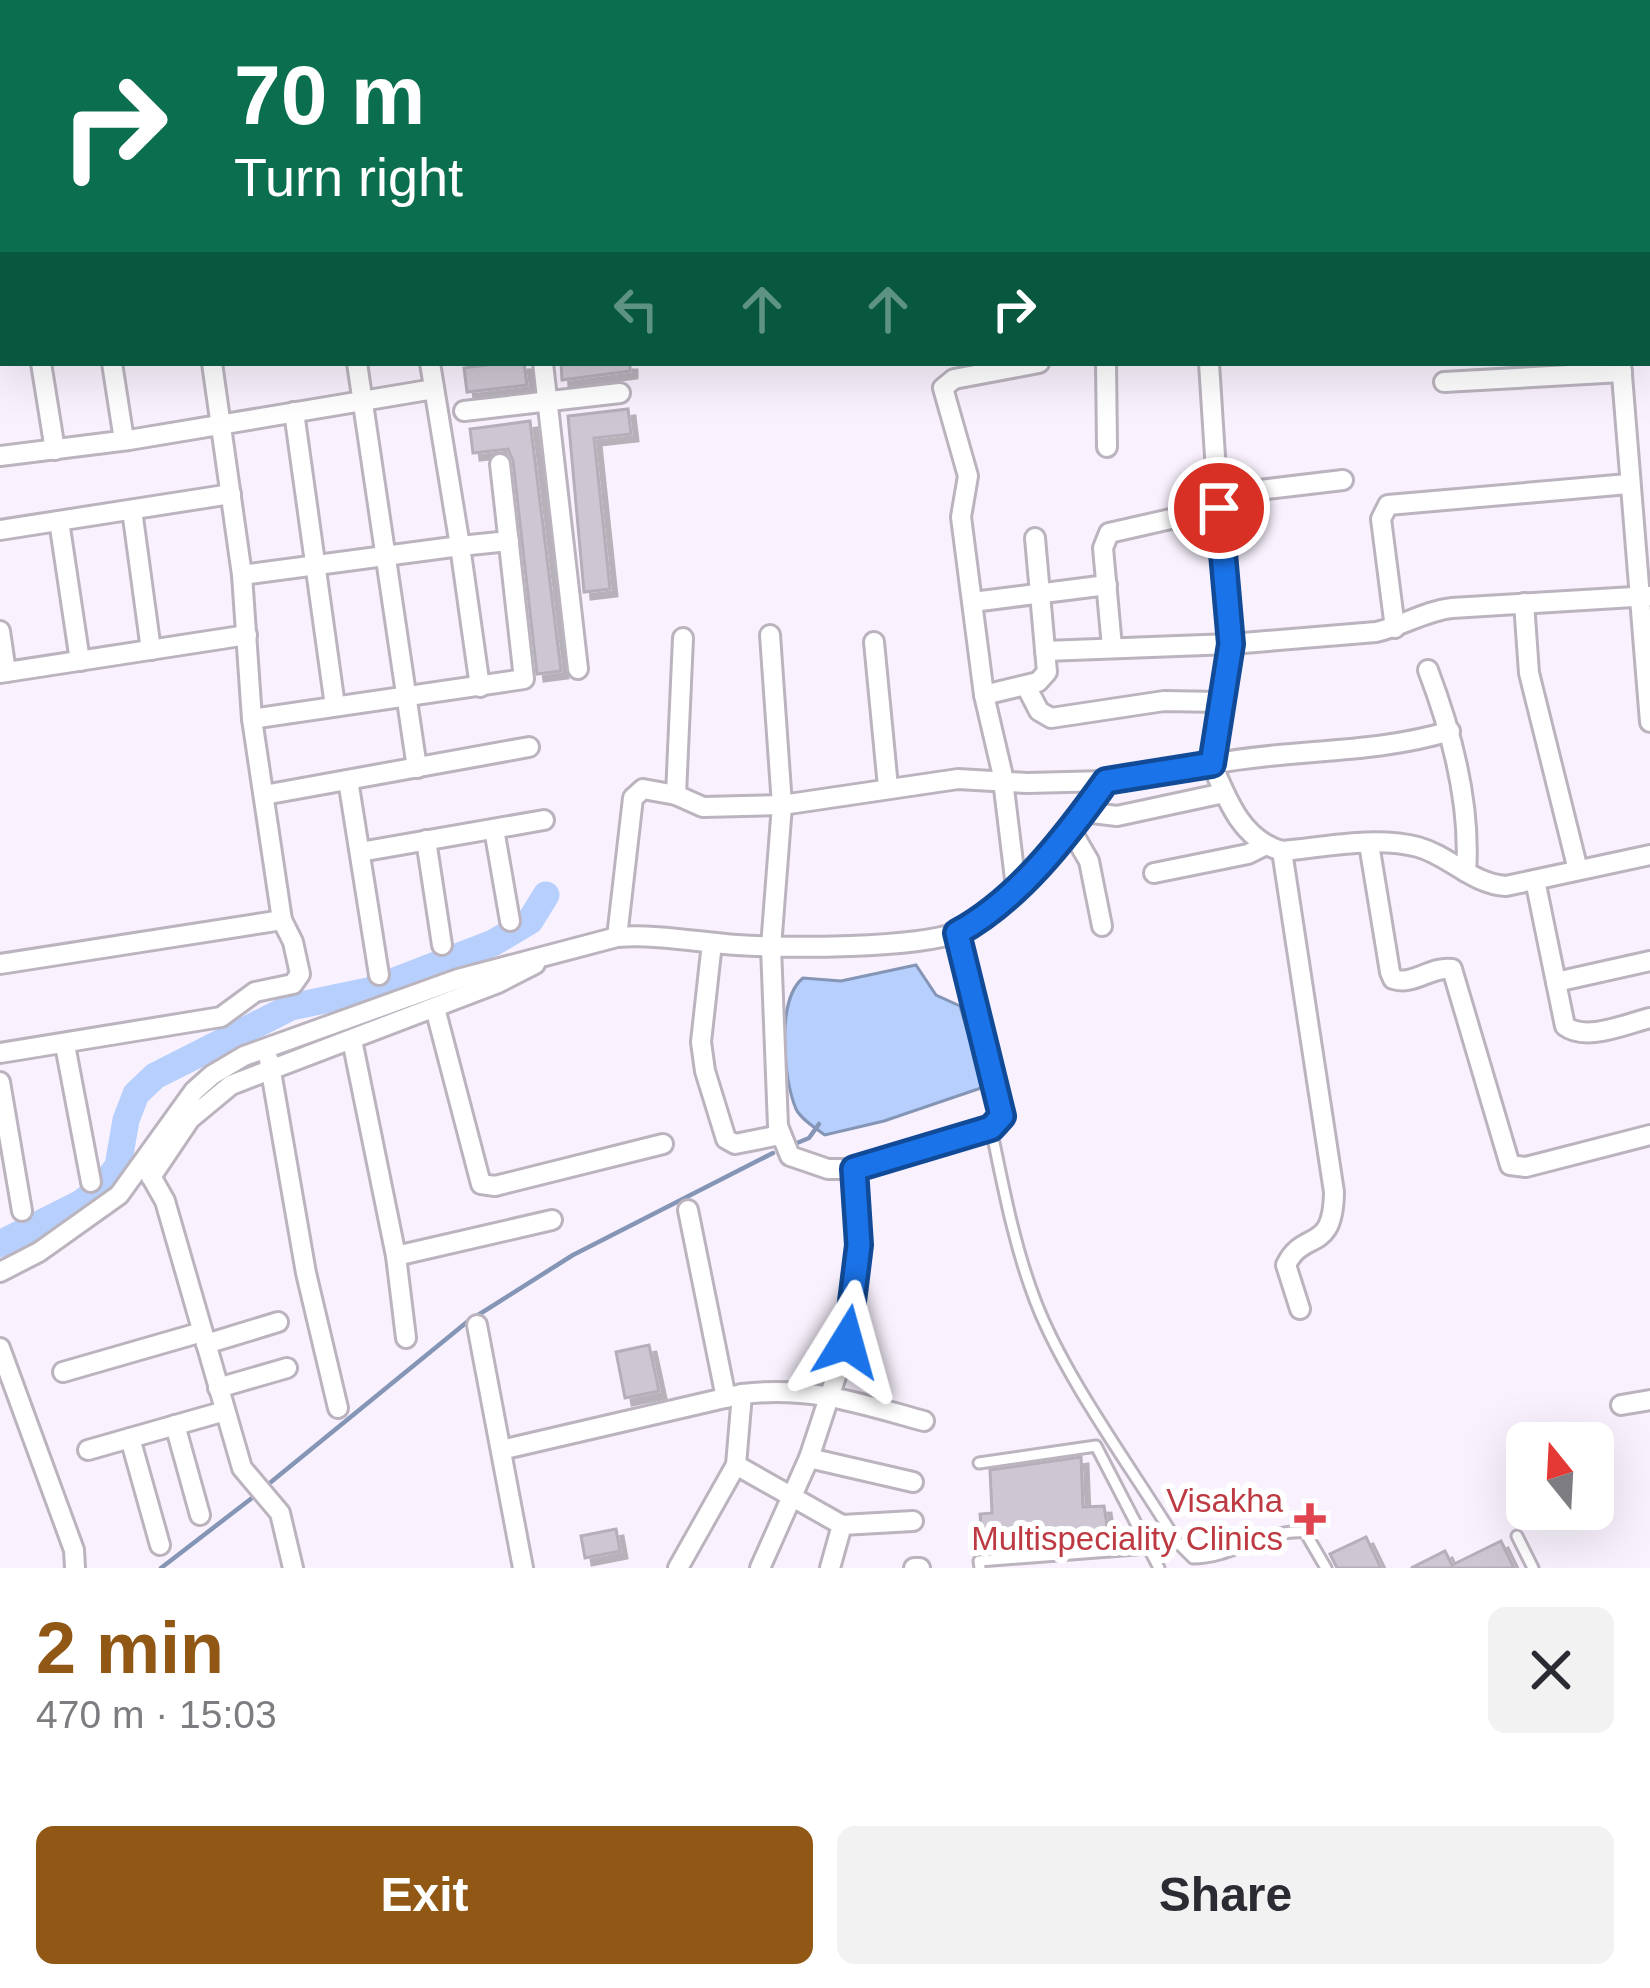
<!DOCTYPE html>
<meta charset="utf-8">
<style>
:root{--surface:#fff;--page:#f2f2f3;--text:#2b2b33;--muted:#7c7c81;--accent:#915714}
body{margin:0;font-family:Arial,sans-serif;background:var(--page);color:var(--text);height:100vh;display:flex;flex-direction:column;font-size:45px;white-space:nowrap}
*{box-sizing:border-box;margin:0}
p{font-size:39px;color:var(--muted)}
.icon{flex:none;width:66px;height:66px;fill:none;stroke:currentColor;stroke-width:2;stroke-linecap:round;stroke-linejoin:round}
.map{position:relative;height:1568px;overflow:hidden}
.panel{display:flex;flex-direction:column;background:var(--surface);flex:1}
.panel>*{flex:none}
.hud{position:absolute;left:0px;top:0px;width:1650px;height:366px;box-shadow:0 12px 48px #0002;background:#0b6e4f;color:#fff;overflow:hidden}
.needle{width:78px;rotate:342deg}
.buttons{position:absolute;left:1506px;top:1422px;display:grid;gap:24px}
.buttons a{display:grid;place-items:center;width:108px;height:108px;border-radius:18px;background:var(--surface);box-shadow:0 12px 48px #0002;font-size:60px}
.pin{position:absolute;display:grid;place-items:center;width:102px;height:102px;color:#fff;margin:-51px;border:6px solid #fff;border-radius:50%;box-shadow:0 3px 12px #0007}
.me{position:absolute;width:132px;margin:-66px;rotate:8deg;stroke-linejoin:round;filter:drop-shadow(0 0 9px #0008)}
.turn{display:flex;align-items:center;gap:42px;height:252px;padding:0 36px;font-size:54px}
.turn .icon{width:156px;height:156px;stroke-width:2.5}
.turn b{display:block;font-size:84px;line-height:102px}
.lanes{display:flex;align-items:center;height:114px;padding:0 36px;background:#0003;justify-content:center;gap:60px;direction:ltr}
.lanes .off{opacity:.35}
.round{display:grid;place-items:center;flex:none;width:126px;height:126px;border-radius:18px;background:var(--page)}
.overview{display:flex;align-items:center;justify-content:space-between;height:204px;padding:0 36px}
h1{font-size:72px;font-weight:800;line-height:90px;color:var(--accent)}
.action{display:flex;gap:24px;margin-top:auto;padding:24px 36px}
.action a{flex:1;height:138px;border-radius:18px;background:var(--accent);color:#fff;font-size:48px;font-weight:800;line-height:138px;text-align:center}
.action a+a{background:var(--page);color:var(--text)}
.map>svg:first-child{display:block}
.water{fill:#b6cffc;stroke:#8495b6;stroke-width:3}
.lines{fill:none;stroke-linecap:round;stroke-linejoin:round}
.stream{stroke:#8495b6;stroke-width:4.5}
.river{stroke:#b6cffc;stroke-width:27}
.building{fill:#cec7d3;stroke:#b5afba;stroke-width:3;filter:url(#shadow)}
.lane-casing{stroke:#bbb4bf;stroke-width:15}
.street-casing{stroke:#bbb4bf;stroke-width:24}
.lane{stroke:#fff;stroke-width:9}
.street{stroke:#fff;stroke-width:18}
.route-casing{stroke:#114b97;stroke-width:30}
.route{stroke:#1a73e8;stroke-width:21}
.health-dot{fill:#e0444e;stroke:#fff;stroke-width:4.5}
.labels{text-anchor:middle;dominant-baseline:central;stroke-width:12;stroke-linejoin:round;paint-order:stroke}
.health-label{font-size:33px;fill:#be3a42;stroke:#fff;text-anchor:end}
</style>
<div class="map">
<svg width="1650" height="1568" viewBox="0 0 1650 1568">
<defs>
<filter id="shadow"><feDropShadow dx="7" dy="7" stdDeviation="0" flood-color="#0004"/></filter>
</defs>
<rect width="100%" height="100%" fill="#f9f2fe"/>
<path class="water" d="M916 965 936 995 960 1006 984 1087 884 1121 825 1135C815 1128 801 1119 796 1109 783 1079 776 999 803 978L841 981Z"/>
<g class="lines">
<g class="stream">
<polyline points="797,1143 809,1138 819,1124"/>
<polyline points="271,1482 467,1322 573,1255 773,1153"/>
<polyline points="161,1568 252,1498"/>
</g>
<polyline class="river" points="0,1244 81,1203 105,1184 118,1166 126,1120 136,1094 155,1076 291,1007 368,991 493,943 530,921 546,895"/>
</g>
<g class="building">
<polygon points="502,363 524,363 527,385 467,392 464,368"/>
<polygon points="561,363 630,363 630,371 562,380"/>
<polygon points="628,409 631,434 594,438 610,589 584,592 568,416"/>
<polygon points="530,421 561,671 537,674 513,461 508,449 473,453 470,429"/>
<polygon points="649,1345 659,1391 625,1398 616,1352"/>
<polygon points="1081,1457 1083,1507 1104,1506 1109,1538 983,1546 980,1514 992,1513 990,1470"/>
<polygon points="616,1529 620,1551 585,1558 581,1536"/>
<polygon points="1366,1537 1381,1568 1337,1568 1330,1554"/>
<polygon points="1501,1541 1514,1568 1411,1568 1445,1551 1452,1565"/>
</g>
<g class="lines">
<g class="lane-casing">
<g id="lane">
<polyline points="1219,0 1220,3"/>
<path d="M991 1128C1003 1186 1014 1245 1035 1300 1065 1379 1132 1468 1177 1542L1193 1558C1232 1558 1267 1528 1305 1532L1326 1568"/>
<polyline points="979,1463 1096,1446 1159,1568"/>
<polyline points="1517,1536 1533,1568"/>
<polyline points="980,1568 979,1561 1149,1548"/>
</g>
</g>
<g class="street-casing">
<g id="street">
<polyline points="53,0 54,3"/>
<polyline points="132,0 133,3"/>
<polyline points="296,0 297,3"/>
<polyline points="372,0 373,3"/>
<polyline points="501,0 502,3"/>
<polyline points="584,0 584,3"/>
<polyline points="971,0 971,3"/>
<polyline points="1094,0 1095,3"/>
<polyline points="1377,0 1378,3"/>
<polyline points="1593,0 1593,3"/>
<polyline points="698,3 710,0"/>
<polyline points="1647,43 1650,42"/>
<polyline points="0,64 3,63"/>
<polyline points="0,133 3,132"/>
<polyline points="1647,153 1650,152"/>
<polyline points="0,201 3,200"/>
<polyline points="1647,263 1650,263"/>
<polyline points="0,280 3,280"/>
<polyline points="41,363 55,450"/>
<polyline points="112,363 124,440"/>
<polyline points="357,363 417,768"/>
<polyline points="543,363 578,669"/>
<polyline points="1106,363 1107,447"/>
<path d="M1209 363 1222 565 1231 644 1212 764C1293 748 1371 755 1450 731"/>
<polyline points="1621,363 1650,722"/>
<polyline points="1444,382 1622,372"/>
<polyline points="464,411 620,393"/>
<polyline points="294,412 335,706"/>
<polyline points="0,456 129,440 434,389"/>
<polyline points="1217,495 1343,480"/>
<polyline points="132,510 151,650"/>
<polyline points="59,521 80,661"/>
<polyline points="0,530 231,494"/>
<polyline points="242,575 460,546 430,363"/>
<polyline points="973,602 1107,585"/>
<polyline points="1524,603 1529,673 1578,870"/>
<polyline points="1395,628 1381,519 1388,505 1628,484"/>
<polyline points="0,631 6,672"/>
<polyline points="770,635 782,805 771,947 778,1126 790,1156 828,1169 853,1169 998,1125 1000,1106 957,933"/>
<polyline points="874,642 888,787"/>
<polyline points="1112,647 1103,548 1109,533 1219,508"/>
<path d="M1045 651 1231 644 1376 632C1403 626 1424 611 1452 608L1650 596"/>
<path d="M1428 670C1452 733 1471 804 1466 872"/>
<polyline points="0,673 247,635"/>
<polyline points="1026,686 1039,711 1051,718 1164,701 1220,702"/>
<polyline points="480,687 460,546 509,541"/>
<polyline points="984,695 1038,682 1047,672 1035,538"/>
<polyline points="252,719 524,679 500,464"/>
<polyline points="348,780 379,975"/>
<polyline points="264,795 529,747"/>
<polyline points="676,795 683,638"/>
<polyline points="1084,812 1117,816 1224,793"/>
<polyline points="494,829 510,921"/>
<polyline points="1071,830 1089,861 1102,926"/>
<polyline points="426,840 442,945"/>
<path d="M1369 844 1390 972 1393 979C1413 986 1431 966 1452 969L1510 1165 1526 1167 1650 1135"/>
<path d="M1282 851 1334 1192C1333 1255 1304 1228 1286 1265L1300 1309"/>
<polyline points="360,852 544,820"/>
<polyline points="1154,873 1248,854 1266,845"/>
<path d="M1535 880 1565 1026C1586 1042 1625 1024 1650 1018"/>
<polyline points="1016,887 1002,772 984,695 961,517 968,476 943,388 954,379 1039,363"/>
<polyline points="617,937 633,798 643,789 676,795 703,807 782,805 958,779 1027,783 1107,781"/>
<polyline points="712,943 701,1042 705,1071 726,1139 735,1144 780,1135"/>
<polyline points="0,964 282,920 252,719 242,575 212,363"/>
<polyline points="1556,982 1650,961"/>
<polyline points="435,1008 481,1184 495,1186 663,1144"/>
<polyline points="352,1040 396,1256 406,1338"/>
<polyline points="65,1045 91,1182"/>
<polyline points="0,1053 221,1017 255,992 293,984 300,974 293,942 282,920"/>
<polyline points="269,1060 306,1273 338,1408"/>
<polyline points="0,1082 22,1211"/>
<polyline points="148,1171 165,1201 242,1468 280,1513 293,1568"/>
<polyline points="151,1177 190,1119 231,1085 498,983 535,964"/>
<polyline points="688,1210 726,1398"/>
<polyline points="396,1256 552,1220"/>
<path d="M0 1272 39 1252 119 1195 194 1091 212 1075 244 1056 458 979 617 937C657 934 697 942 737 945 787 948 914 949 959 932 1007 913 1076 824 1107 781L1212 764C1227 800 1242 840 1282 851 1325 847 1376 836 1418 847 1450 856 1472 884 1506 886L1650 855"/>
<polyline points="477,1325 523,1568"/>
<polyline points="206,1344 278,1322"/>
<polyline points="0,1348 74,1550 75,1568"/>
<polyline points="63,1372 202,1332"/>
<polyline points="218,1388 287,1368"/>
<polyline points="1621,1405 1650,1400"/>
<polyline points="175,1425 200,1515"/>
<polyline points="130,1438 160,1545"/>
<polyline points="88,1450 225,1411"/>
<path d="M501 1450 742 1394C812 1386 858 1403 924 1421"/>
<polyline points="809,1458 913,1482"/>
<polyline points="736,1465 842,1525 913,1521"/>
<polyline points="678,1568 736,1465 742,1394"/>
<polyline points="760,1568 809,1458 847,1343 859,1245 853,1169"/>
<polyline points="830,1568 842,1525"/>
<polyline points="914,1568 920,1568"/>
</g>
</g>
<use href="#lane" class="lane"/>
<use href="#street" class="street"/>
</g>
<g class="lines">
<g class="route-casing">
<path id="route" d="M847 1342 859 1245 854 1169 991 1128 1002 1116 957 933C1018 900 1066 837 1106 781L1212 764 1231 644 1219 508"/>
</g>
<use href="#route" class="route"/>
</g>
<path class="health-dot" d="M1304 1501h12v12h12v12h-12v12h-12v-12h-12v-12h12z"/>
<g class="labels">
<g class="health-label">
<text x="1283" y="1500">Visakha<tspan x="1283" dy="38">Multispeciality Clinics</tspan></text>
</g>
</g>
</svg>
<div class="buttons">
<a><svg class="needle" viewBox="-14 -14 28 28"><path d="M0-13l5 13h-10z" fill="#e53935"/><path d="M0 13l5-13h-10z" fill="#7c7c81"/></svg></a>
</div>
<div class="pin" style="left:1219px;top:508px;background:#d93025"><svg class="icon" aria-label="arrive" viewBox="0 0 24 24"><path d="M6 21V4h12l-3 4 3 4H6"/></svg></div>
<svg class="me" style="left:847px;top:1342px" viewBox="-20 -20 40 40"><path d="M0-17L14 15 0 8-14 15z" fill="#1a73e8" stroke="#fff" stroke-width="4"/></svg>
<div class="hud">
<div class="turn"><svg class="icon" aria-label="right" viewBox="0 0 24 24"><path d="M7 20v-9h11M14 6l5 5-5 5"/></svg><div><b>70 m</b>Turn right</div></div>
<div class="lanes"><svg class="icon off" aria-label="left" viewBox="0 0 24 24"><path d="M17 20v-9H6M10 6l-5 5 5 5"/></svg><svg class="icon off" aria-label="ahead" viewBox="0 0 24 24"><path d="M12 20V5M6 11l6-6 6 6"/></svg><svg class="icon off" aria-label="ahead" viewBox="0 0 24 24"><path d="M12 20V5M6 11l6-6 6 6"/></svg><svg class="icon" aria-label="right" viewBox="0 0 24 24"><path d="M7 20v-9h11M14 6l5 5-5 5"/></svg></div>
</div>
</div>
<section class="panel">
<div class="overview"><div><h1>2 min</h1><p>470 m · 15:03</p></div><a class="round"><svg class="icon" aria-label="close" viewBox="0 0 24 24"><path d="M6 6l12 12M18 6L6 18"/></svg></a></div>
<div class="action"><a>Exit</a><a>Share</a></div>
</section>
